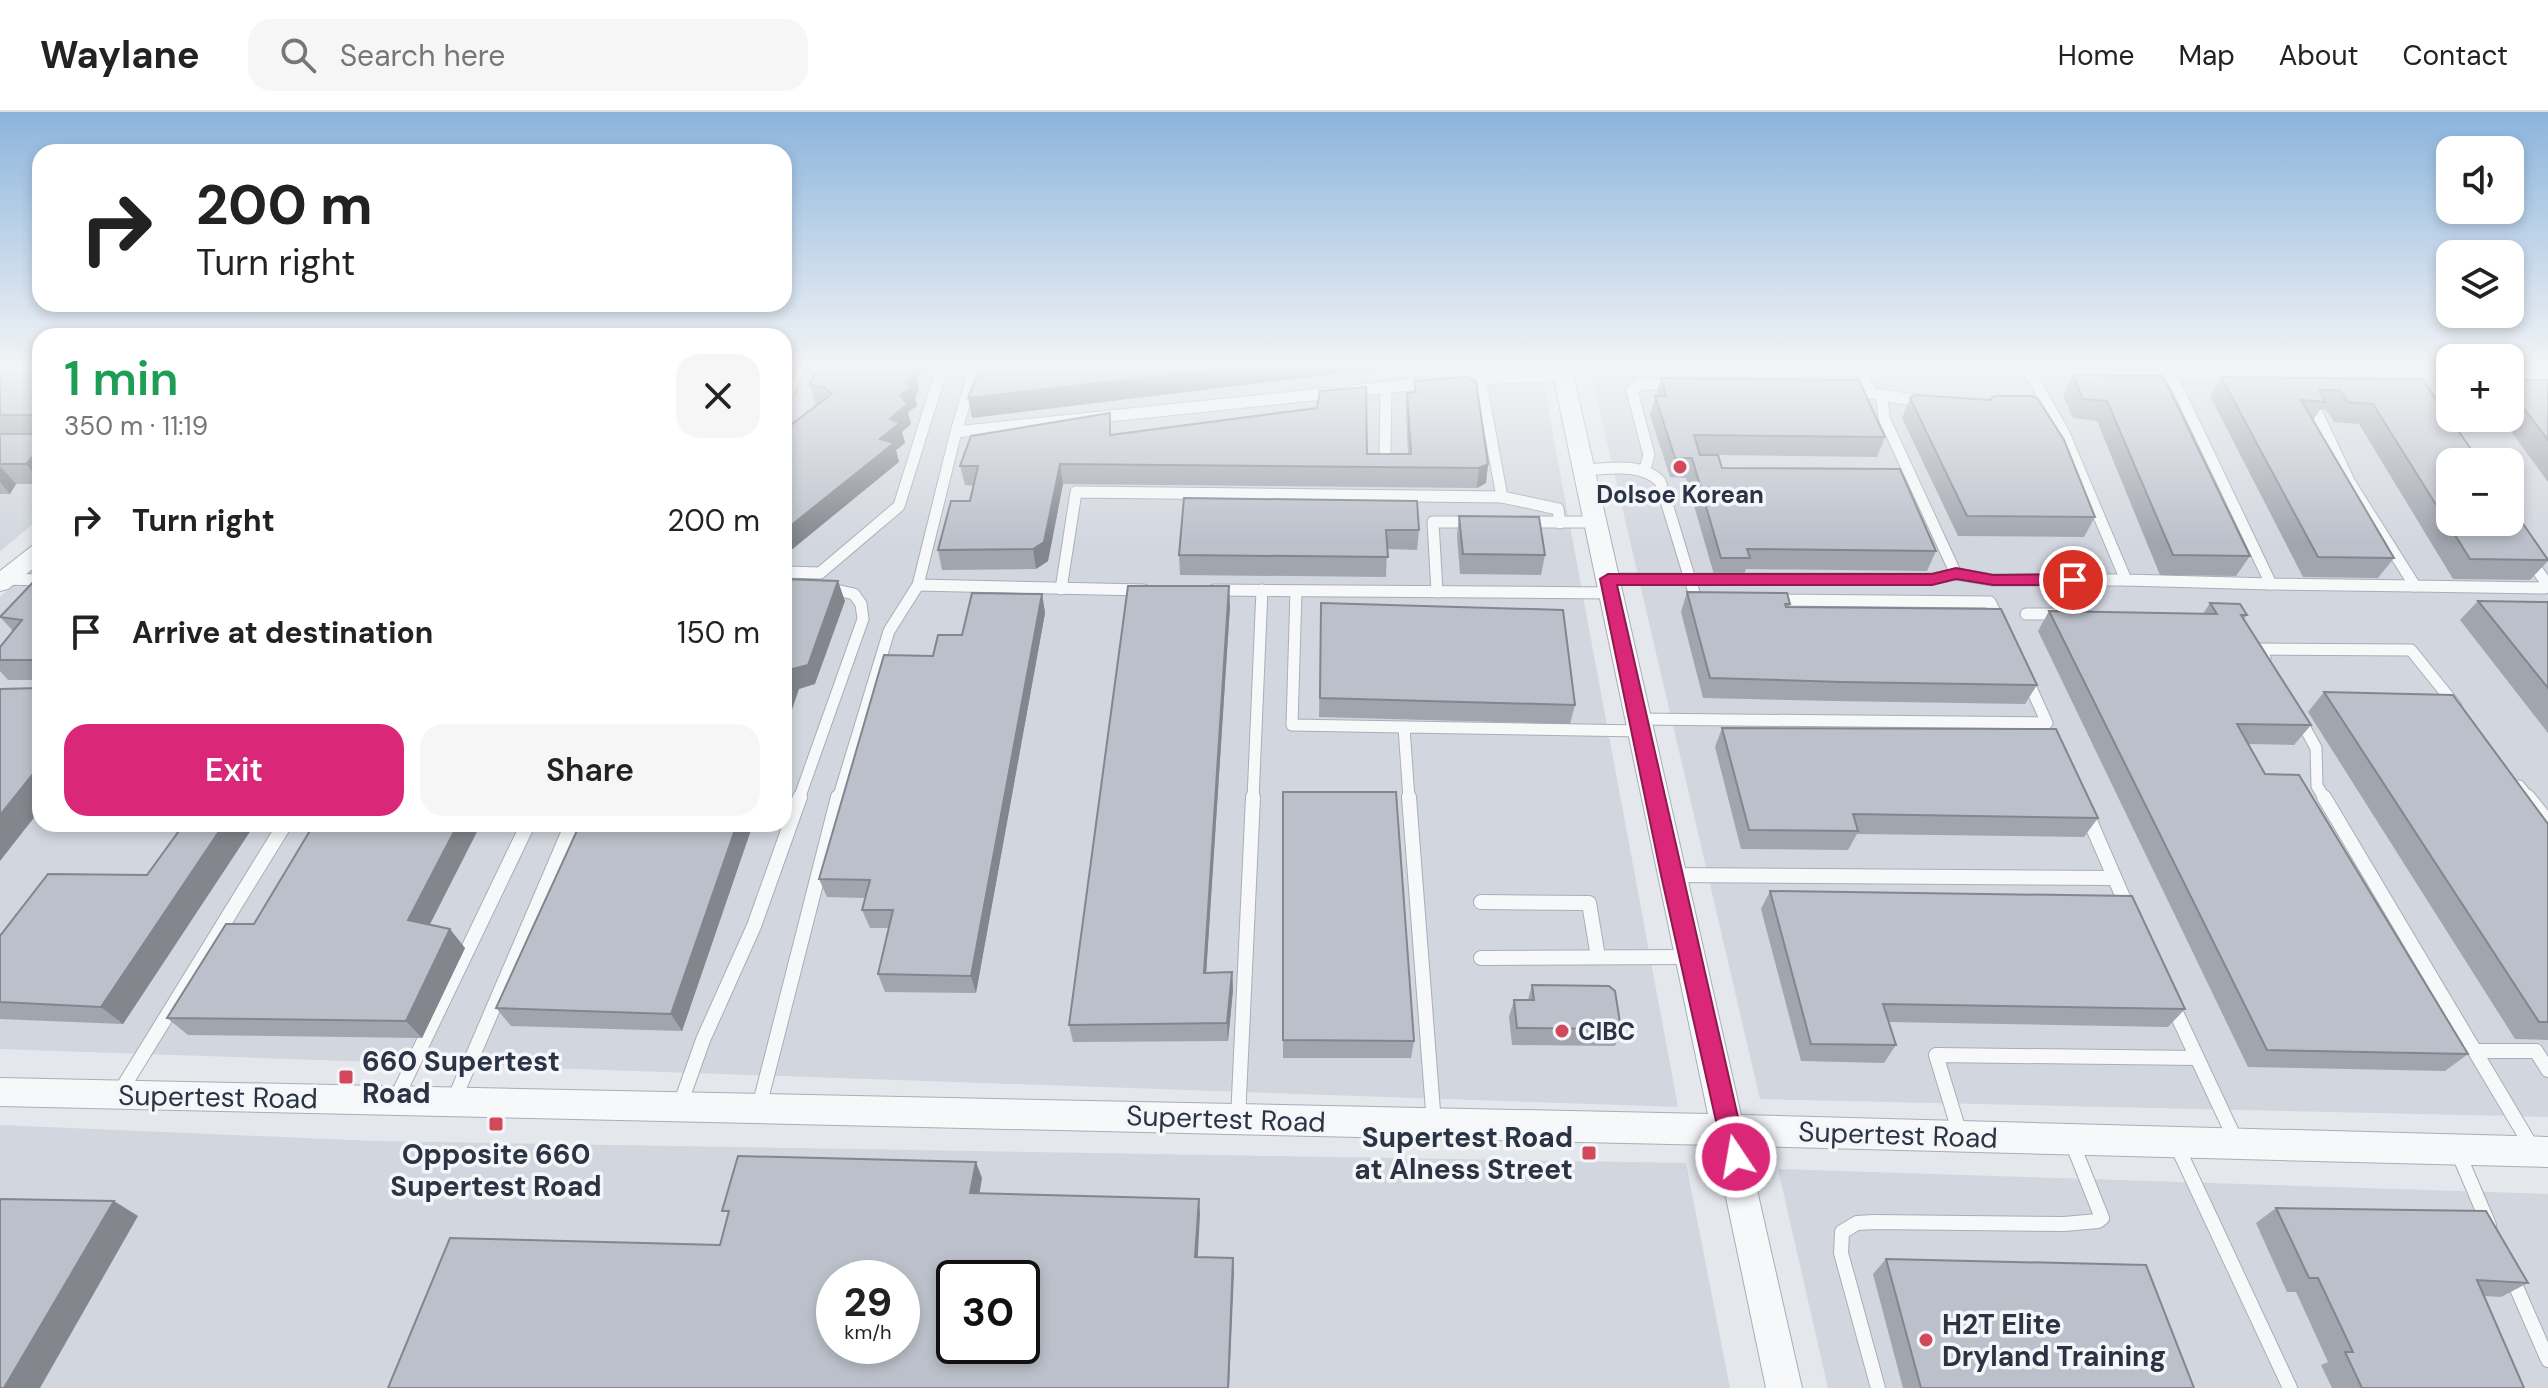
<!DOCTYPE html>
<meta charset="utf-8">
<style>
:root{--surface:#fff;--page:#f6f6f6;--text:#222;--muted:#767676;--line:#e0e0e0;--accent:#db2777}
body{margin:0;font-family:"DM Sans",sans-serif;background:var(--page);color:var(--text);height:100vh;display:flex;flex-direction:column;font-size:30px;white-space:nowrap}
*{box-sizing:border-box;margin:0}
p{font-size:26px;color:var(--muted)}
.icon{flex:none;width:44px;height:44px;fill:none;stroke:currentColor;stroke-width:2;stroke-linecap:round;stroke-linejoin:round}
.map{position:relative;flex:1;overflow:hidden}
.details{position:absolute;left:32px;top:216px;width:760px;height:504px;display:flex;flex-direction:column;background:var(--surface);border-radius:24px;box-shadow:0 4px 12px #0003}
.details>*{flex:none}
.guide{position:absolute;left:32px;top:32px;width:760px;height:168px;border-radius:24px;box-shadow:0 4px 12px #0003;background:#fff;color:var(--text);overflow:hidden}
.tools{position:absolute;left:2436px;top:24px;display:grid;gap:16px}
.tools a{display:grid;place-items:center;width:88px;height:88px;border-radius:16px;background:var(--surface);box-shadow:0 4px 12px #0003;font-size:40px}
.speed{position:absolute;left:816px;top:1148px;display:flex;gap:16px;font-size:40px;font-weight:700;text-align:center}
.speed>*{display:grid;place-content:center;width:104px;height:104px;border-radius:50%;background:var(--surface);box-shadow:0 4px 12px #0003;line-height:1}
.speed small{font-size:20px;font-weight:400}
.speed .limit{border:4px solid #111;border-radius:12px;background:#fff;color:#111}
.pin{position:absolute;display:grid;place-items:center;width:68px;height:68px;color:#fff;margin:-34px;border:4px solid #fff;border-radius:50%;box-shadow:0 2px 8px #0007}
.me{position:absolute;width:88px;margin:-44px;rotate:348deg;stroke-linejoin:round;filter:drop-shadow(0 0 6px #0008)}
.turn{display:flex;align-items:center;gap:28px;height:168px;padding:0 32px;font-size:36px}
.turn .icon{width:104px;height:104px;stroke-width:2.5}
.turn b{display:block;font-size:56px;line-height:68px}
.round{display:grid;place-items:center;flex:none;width:84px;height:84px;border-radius:24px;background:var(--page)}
.summary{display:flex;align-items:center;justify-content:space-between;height:136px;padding:0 32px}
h1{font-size:48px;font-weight:600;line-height:60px;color:#1e9e55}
.cta{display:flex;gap:16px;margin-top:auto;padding:16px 32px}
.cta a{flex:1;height:92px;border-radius:24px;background:var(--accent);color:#fff;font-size:32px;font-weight:600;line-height:92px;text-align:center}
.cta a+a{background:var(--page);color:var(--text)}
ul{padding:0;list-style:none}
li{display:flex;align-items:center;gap:24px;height:112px;padding:0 32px}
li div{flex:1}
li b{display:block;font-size:30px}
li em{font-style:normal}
header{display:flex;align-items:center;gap:48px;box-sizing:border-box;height:112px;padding:0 40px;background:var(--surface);border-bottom:2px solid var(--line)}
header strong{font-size:38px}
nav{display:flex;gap:44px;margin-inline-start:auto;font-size:28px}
.search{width:560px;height:72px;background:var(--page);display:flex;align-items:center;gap:20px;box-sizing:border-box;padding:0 28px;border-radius:24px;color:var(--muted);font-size:30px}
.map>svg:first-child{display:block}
.built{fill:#d2d6de;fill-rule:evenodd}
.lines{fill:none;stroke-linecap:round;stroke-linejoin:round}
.lane-far1-casing{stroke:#a9aeb7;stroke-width:13}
.lane-casing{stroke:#a9aeb7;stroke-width:16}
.street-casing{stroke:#a9aeb7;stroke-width:2}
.lane-far1{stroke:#f7f8fa;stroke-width:11}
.lane{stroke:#f7f8fa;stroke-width:14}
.street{fill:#f7f8fa;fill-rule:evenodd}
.wall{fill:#a1a5ae}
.shaded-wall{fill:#83868d}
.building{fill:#bbc0ca;stroke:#83868d;stroke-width:2;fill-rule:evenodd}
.route{fill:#db2777;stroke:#8e194d;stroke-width:2}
.poi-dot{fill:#d1495b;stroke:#f4f6f9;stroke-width:3}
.labels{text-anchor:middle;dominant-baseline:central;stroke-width:7;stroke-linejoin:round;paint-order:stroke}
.poi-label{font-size:24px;font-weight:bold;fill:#2b3445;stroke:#f4f6f9}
.near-poi-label{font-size:28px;font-weight:bold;fill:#2b3445;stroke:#f4f6f9;text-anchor:start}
.near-street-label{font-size:28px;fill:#2b3445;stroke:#f4f6f9}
</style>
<header>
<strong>Waylane</strong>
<div class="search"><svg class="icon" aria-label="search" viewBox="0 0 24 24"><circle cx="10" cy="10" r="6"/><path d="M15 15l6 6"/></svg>Search here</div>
<nav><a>Home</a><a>Map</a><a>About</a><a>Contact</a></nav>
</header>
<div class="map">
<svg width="2548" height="1276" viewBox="0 0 2548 1276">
<rect width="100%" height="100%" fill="#e4e7ec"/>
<g class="built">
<polygon points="0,253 40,253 40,406 0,439"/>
<polygon points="784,253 1540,253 1678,995 0,937 0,485 40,450 40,712 784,712"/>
<path d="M1590 257 2450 269V306H2510L2548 270V1005L1760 987ZM2450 350H2510V410H2450Z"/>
<path d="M0 1013 374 1029 1686 1051 1730 1276H0ZM834 1166H902V1234H834ZM954 1166H1022V1234H954Z"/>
<polygon points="1778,1057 2548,1082 2548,1276 1828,1276"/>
</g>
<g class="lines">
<g class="lane-far1-casing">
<g id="lane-far1">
<polyline points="976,253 956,320 1333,281"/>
<polyline points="1860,253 1870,281 1924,290"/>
<polyline points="2025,253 2063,319 2126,468 2271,472"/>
<polyline points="2161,253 2177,275 2271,472 2415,474"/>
<polyline points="2287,253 2303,276"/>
<polyline points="2397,253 2415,280"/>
<polyline points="1459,268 1564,263"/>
<polyline points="1848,275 1869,276"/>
<polyline points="1351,279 1428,271"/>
<polyline points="1882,285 1884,306 1956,462 1993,468 2126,468"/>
<polyline points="784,289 801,253"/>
<polyline points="2316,299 2350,371 2415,474 2545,476 2547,472 2529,446"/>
<polyline points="1385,340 1386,275"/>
<polyline points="1645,357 1649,343 1632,279 1640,272 1673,272"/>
<path d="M1584 358C1610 357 1639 350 1660 369L1696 487H1705"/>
<polyline points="1502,385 1558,397 1560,411"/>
<polyline points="1523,410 1596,410"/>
<polyline points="784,460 820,461 899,394 943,253"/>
<polyline points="4,467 40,468"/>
<polyline points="1608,467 1932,467 1956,462"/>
<polyline points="918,473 956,320"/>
<polyline points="1061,477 1076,380 1502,385 1480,266"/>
<polyline points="1214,478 1611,481"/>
<polyline points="1296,479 1292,613 1404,615"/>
<polyline points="1437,480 1433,410 1473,410"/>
<polyline points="1775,488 1990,490 2000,510"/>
<polyline points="2026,502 2062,502"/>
<polyline points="2265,546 2259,537 2411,538 2456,594"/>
<polyline points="1639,607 2047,611 2027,567"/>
<polyline points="2300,607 2316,636 2317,674 2325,687"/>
<polyline points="2519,674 2530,687"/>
<polyline points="799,687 863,507 861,492 854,482 827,476"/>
<polyline points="838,687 889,519 918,473 1144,478"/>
<polyline points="1253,687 1262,478"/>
<polyline points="1409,687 1404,615 1642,619"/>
</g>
</g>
<g class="lane-casing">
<g id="lane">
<polyline points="1409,685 1434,1012"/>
<polyline points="2324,685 2533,1037"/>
<polyline points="2528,685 2548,710"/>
<polyline points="2087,702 2129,799"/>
<polyline points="1673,763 2114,766"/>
<polyline points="1481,790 1589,791 1598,845"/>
<polyline points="1481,846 1690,845"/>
<polyline points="2172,892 2237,1031"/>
<polyline points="2475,939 2536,939 2548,958"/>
<polyline points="120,980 285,712"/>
<polyline points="396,987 528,712"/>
<polyline points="453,990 572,712"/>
<polyline points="680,993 703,928 754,814 800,685"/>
<polyline points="759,995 838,685"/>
<polyline points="1238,1007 1253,685"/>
<polyline points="1960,1022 1936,943 2197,946"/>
<polyline points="2177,1034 2290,1276"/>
<polyline points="2457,1038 2489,1113"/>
<polyline points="2511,1163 2548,1248"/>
<polyline points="1878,1276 1841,1141 1842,1120 1857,1111 1874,1110 2064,1112 2098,1109 2102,1106 2071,1028"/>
</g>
</g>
<g class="street-casing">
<g id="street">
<polygon points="1551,253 1571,253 1741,1003 2548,1025 2548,1055 1747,1034 1802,1276 1766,1276 1715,1033 0,994 0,966 1708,1002"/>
<polygon points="2535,253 2548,253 2548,259 2538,257"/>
<polygon points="40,431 40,451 8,477 0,479 0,459 32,434"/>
</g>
</g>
<use href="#lane-far1" class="lane-far1"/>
<use href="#lane" class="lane"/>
<use href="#street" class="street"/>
</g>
<g class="wall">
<polygon points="0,253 40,253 40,372 16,372 10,382 0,382"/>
<polygon points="822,253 921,253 923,258 916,265 919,278 915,285 917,294 908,300 911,312 902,320 905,331 896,338 899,350 816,293 810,273 820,262"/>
<polygon points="2073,263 2163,264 2250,444 2236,464 2160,463 2097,309 2073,306 2063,283"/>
<polygon points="2221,265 2422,267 2548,449 2530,468 2453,467 2359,312 2334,310 2326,298 2320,298 2313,308 2394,446 2378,466 2303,465 2210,284"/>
<polygon points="1661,266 1885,325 1877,345 1718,343 1722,356 1936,439 1927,459 1746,457 1743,466 1715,466 1686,366 1670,365 1650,303"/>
<polygon points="2510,268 2548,268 2548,370 2501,306 2510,306"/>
<polygon points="1414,269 1488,352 1486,371 1477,376 1063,372 1048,449 1036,457 942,458 938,438 970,389 974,374 965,373 960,354 1112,323 1317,296 1367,342 1408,342 1406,300 1407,281 1414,280"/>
<polygon points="1910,286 2095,405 2084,425 1958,424 1902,306"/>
<polygon points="1184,386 1419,418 1417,438 1387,437 1386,465 1180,463 1179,443"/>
<polygon points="1459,404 1545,443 1541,463 1460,462 1457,424"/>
<polygon points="40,466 40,568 8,568 0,559 0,535 13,519 0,505"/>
<polygon points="1687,480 1790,492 1789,495 2037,573 2025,592 1833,589 1703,586 1681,500"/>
<polygon points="1042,482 1045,501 976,881 885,880 878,862 889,816 870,816 862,798 865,786 827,785 819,767 933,544 962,523"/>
<polygon points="2478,489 2548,490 2548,621 2460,508"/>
<polygon points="1321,491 1575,593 1570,612 1319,605"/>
<polygon points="2210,491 2247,503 2244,507 2311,613 2294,633 2248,632 2265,662 2468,942 2445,959 2248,955 2038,519 2049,499 2203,502"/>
<polygon points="1230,494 1206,861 1232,860 1233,878 1228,929 1073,930 1069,913"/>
<polygon points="2324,580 2548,712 2548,928 2515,927 2308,600"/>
<polygon points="1722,616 2098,706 2084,725 1857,722 1848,738 1741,737 1715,635"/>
<polygon points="1283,680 1414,929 1411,946 1283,946"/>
<polygon points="103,712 255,712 123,912 0,907 0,824 147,763 182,716 106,715"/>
<polygon points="580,712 753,712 682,919 511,914 496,896"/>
<polygon points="1770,779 2185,897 2168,915 1888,910 1896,933 1884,951 1801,949 1761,797"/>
<polygon points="254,812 430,813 465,836 422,926 188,923 167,906"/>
<polygon points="1532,873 1621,917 1615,934 1512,933 1509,905 1514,888 1528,888"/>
<polygon points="2276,1096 2528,1171 2501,1185 2484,1184 2524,1276 2332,1276 2321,1253 2328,1250 2296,1180 2287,1180 2256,1111"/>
<polygon points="1886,1147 2194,1276 1903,1276 1873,1162"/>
</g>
<g class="shaded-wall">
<polygon points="907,253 921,253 923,258 916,265 919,278 915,285 917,294 908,300 911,312 902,320 905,331 896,338 899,350 784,444 784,419 880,327 906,271"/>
<polygon points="1250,253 1409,253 972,306 968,286"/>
<polygon points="40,337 40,369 26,352"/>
<polygon points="1060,352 1063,372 1048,449 1036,457 1033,437"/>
<polygon points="1488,352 1486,371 1477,376 1479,356"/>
<polygon points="0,354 16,372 10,382 0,370"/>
<polygon points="838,469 845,489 815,572 799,577 784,621 784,579 792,557"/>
<polygon points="1229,474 1230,494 1205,879 1204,861"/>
<polygon points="1042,482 1045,501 976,881 971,864"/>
<polygon points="40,653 40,698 0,749 0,703"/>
<polygon points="224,712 255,712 123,912 101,895"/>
<polygon points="458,712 481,712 423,826 408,808"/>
<polygon points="737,712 753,712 682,919 671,902"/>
<polygon points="450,817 465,836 422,926 406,909"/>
<polygon points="1232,860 1233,878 1228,929 1227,911"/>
<polygon points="976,1050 982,1066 977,1097 970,1081"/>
<polygon points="1199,1087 1200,1102 1197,1160 1195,1145"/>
<polygon points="114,1089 138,1104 40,1276 4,1276"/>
<polygon points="1233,1146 1234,1161 1229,1276 1228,1276"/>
</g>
<g class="building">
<rect x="0" y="253" width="40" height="50"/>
<polygon points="822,253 908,253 915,259 906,271 913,274 900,283 907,292 890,307 900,311 880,327 894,331 784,419 784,318 832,282 824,275 810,273 814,262 820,262"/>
<polygon points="981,253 1250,253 968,286"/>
<polygon points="2073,263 2163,264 2250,444 2173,443 2107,289 2083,287"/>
<polygon points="1467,265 1476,269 1488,352 1479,356 1060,352 1044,430 1033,437 938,438 951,389 970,389 978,354 960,354 971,324 1110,301 1110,323 1317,296 1320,279 1366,275 1367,342 1411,342 1407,281 1416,280 1414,269"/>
<polygon points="2221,265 2422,267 2480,350 2450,350 2450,410 2510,410 2510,393 2548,448 2470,447 2373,292 2348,290 2340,278 2319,278 2325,290 2301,288 2394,446 2318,445"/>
<polygon points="1661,266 1859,268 1885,325 1694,323 1700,343 1718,343 1722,356 1900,357 1936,439 1747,437 1750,446 1721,446 1692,346 1675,346 1655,284 1666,284"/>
<polygon points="2510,268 2548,268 2548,328 2510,278"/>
<polygon points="1915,283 1990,288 1994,284 2032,284 2038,287 2064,328 2095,405 1967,404 1910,286"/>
<polygon points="0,322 40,322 40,337 26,352 0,352"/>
<polygon points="1184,386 1417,389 1419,418 1386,418 1388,445 1179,443"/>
<polygon points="1459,404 1539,405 1545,443 1463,442"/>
<polygon points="37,466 40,466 40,548 0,548 0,535 22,508 0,505"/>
<polygon points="784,467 838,469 808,553 792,557 784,579"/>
<polygon points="1128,474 1229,474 1204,861 1232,860 1227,911 1069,913"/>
<polygon points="1687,480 1787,481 1790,492 1785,492 1786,495 2001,497 2037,573 1842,570 1710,566"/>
<polygon points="972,481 1042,482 971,864 878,862 893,798 862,798 870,768 819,767 884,543 933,544 938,523 962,523"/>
<polygon points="2478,489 2548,490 2548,576"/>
<polygon points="1321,491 1563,498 1575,593 1320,586"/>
<polygon points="2210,491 2240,492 2247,503 2241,503 2311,613 2237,612 2265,662 2299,663 2468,942 2267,938 2049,499 2217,502"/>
<polygon points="40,576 40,653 0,703 0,577"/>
<polygon points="2324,580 2453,583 2548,712 2548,910 2539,910"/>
<polygon points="1722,616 2056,617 2098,706 1853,702 1858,719 1749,718"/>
<polygon points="1283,680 1396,680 1414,929 1283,928"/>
<polygon points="184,712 224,712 101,895 0,890 0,824 48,762 147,763"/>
<polygon points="314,712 458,712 408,808 450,817 406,909 167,906 226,812 254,812"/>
<polygon points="580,712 737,712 671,902 496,896"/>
<polygon points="1770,779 2132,784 2185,897 1883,892 1896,933 1811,932"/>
<polygon points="1532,873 1609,874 1615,879 1621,917 1517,916 1514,888 1534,888"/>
<path d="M738 1044 976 1050 970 1081 1199 1087 1195 1145 1233 1146 1228 1276H388L450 1126 720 1133 729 1099H722ZM834 1166H902V1234H834ZM954 1166H1022V1234H954Z"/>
<polygon points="0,1087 114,1089 4,1276 0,1276"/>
<polygon points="2276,1096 2486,1099 2528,1171 2477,1168 2524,1276 2362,1276 2345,1240 2353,1240 2318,1166 2309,1166"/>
<polygon points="1886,1147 2146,1153 2194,1276 1921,1276"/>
</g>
<linearGradient id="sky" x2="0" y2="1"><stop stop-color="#8bb4dd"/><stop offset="0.59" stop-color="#f3f4f6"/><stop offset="1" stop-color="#f3f4f6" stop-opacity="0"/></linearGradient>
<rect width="2548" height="431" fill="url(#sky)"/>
<polygon class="route" points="1956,456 1993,463 2073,462 2081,468 2073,473 1993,473 1956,467 1932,473 1617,473 1747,1045 1744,1053 1736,1056 1728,1053 1724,1045 1661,763 1600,467 1608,462 1932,462"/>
<g class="poi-dot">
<circle cx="1680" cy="355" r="8"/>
<circle cx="1562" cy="919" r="8"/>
<rect x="338" y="957" width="16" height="16" rx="4"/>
<rect x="488" y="1004" width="16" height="16" rx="4"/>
<rect x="1581" y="1033" width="16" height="16" rx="4"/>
<circle cx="1926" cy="1228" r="8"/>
</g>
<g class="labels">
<g class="poi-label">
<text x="1680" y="382">Dolsoe Korean</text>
<text x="1578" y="919" text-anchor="start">CIBC</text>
</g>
<g class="near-poi-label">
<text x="362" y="949">660 Supertest<tspan x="362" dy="32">Road</tspan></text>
<text x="1573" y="1025" text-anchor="end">Supertest Road<tspan x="1573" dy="32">at Alness Street</tspan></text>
<text x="496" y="1042" text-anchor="middle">Opposite 660<tspan x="496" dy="32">Supertest Road</tspan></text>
<text x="1942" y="1212">H2T Elite<tspan x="1942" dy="32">Dryland Training</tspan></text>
</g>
<g class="near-street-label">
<text transform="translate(218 985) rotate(1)">Supertest Road</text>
<text transform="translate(1226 1007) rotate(2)">Supertest Road</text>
<text transform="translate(1898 1023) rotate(2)">Supertest Road</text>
</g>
</g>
</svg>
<div class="tools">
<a><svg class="icon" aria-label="sound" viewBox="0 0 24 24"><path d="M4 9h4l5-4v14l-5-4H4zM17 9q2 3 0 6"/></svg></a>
<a><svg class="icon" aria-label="layers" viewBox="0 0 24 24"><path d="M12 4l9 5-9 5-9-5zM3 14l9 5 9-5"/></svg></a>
<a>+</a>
<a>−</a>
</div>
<div class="speed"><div>29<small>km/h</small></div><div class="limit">30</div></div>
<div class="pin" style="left:2073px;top:468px;background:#d93025"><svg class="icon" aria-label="arrive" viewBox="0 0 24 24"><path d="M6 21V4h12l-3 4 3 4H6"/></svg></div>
<svg class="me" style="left:1736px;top:1045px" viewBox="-20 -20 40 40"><circle r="17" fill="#db2777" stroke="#fff" stroke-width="3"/><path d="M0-11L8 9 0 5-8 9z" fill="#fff"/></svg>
<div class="guide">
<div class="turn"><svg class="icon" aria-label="right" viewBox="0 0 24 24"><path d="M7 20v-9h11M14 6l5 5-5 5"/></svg><div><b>200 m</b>Turn right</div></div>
</div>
<section class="details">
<div class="summary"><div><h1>1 min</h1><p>350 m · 11:19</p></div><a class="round"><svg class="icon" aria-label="close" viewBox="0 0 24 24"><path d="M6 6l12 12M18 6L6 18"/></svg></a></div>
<ul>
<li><svg class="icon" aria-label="right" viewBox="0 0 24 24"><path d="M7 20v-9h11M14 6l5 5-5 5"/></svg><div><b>Turn right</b></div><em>200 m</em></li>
<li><svg class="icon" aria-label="arrive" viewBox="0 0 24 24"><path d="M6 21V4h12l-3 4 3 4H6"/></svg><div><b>Arrive at destination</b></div><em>150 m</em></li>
</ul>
<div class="cta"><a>Exit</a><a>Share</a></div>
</section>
</div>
